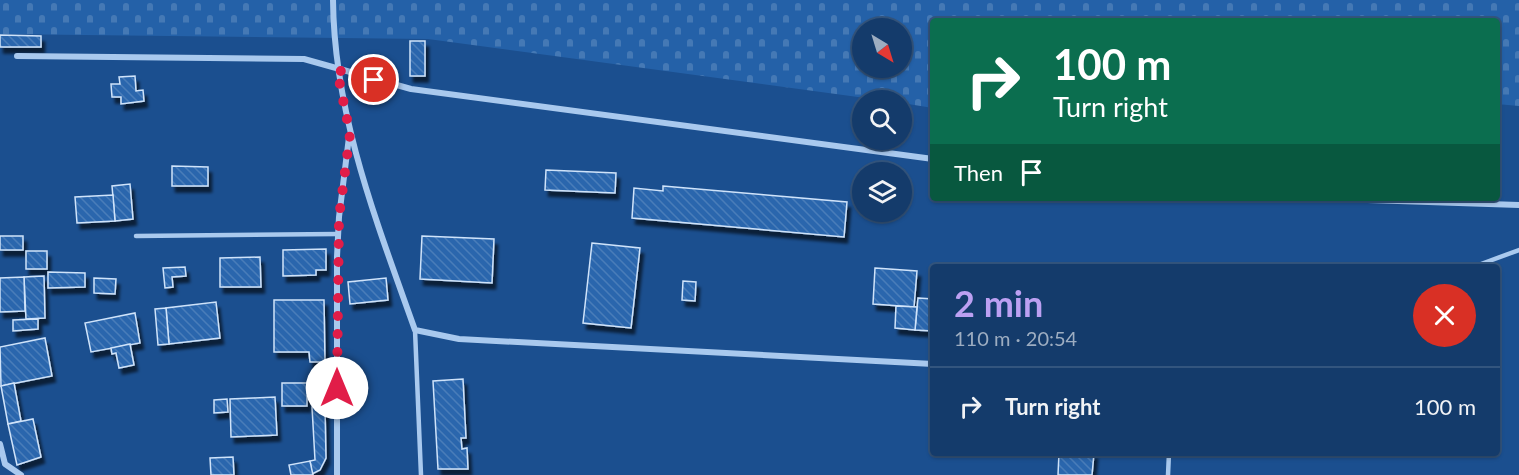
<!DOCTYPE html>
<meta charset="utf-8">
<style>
:root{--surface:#143b6b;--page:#214673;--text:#f1f3f6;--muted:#9dadc1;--line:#33557e;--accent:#bca0f2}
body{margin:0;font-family:Lato,sans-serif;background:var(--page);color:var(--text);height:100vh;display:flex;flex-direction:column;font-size:22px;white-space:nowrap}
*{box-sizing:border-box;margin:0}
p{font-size:20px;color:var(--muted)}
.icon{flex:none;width:33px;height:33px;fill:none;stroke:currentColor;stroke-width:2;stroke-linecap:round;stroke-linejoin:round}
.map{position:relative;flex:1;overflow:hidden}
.sheet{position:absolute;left:930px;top:264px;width:570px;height:192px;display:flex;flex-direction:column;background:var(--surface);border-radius:6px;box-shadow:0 2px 4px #0004,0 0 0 2px var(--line)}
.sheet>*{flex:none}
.top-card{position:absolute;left:930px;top:18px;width:570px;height:183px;border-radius:6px;box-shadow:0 2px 4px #0004,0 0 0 2px var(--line);background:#0b6e4f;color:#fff;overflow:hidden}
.needle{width:39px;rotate:142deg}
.fabs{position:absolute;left:852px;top:18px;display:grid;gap:12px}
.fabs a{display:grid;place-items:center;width:60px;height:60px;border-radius:50%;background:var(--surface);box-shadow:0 2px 4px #0004,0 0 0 2px var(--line);font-size:30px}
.pin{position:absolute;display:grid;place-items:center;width:51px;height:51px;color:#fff;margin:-26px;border:3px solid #fff;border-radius:50%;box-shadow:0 2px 6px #0007}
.me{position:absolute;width:66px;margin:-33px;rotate:0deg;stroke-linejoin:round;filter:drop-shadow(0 0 4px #0008)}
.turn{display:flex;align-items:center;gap:21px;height:126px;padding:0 24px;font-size:27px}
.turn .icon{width:78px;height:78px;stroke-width:2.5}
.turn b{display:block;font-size:42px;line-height:51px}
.then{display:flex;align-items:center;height:57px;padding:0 24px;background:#0003;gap:12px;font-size:22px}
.round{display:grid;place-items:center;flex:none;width:63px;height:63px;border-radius:32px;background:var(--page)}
.head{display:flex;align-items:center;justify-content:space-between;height:102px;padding:0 24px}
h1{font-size:36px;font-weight:700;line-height:45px;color:var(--accent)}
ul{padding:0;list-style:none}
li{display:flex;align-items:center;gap:18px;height:78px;padding:0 24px;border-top:2px solid var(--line)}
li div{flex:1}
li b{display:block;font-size:22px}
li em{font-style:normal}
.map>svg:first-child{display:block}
.cemetery{fill:url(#cemetery-stones);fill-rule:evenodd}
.building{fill:url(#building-back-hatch);stroke:#cfe3fa;stroke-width:1.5;filter:url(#shadow)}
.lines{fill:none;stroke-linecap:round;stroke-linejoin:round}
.service{stroke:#a9c9ee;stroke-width:4.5}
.minor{stroke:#a9c9ee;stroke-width:6}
.route{stroke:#e11d48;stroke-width:10;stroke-dasharray:0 18}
</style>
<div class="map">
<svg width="1519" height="475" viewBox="0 0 1519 475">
<defs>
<pattern id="cemetery-stones" width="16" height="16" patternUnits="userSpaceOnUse" patternTransform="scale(1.5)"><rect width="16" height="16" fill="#2461a8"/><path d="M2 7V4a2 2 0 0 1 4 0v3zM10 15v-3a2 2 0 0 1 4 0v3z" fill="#4579b5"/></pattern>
<pattern id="building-back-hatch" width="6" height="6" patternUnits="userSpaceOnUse" patternTransform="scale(1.5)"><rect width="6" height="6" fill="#2a66ad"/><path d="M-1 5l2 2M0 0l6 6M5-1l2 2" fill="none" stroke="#4a7db9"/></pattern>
<filter id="shadow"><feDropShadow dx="3.5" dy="6" stdDeviation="1.5" flood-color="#0009"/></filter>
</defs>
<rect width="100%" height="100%" fill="#1b4f8f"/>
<path class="cemetery" d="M0 0H1519V106L1497 104V21H933V108L902 103V100H880L428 39 0 34ZM862 28H902V68H862Z"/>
<g class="building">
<polygon points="0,35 41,36 41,47 0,47"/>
<rect x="410" y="41" width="15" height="35"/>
<polygon points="135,76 136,91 143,90 144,101 121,104 121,97 112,97 111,84 120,84 119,77"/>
<polygon points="172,166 208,167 208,186 172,186"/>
<polygon points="546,170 616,173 615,193 545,190"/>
<polygon points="130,184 133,219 115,221 112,186"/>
<polygon points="663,186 847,202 844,237 632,218 634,188 663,191"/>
<polygon points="113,195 115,221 77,223 75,197"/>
<rect x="0" y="236" width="23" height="14"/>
<polygon points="422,236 494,239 492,283 420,279"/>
<polygon points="592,243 640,248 631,328 583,323"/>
<polygon points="326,249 326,270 316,270 316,275 283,276 283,250"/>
<rect x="26" y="251" width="21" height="18"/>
<polygon points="260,257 261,287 220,287 220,258"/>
<polygon points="185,267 186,276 172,277 173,287 165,288 163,268"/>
<polygon points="875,268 917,271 914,307 873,304"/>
<polygon points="48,272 85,273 85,287 48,288"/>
<polygon points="44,276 45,318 26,319 24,277"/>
<polygon points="24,277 25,311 0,312 0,278"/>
<polygon points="94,278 116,279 115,294 94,293"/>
<polygon points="386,278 388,300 350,304 348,282"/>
<polygon points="683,281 696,282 695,301 682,300"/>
<polygon points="918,298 933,299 933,331 915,330"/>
<polygon points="274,300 324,300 325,362 310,362 309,352 274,352"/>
<polygon points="216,302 220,338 169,344 166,308"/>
<polygon points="896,306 917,307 915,330 895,328"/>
<polygon points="166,308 169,344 158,345 155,309"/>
<polygon points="135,313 140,343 91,352 85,323"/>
<polygon points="38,319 38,329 13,331 13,320"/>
<polygon points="45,338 52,376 1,386 0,347"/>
<polygon points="130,344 134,365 119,368 116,353 112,354 111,348"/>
<polygon points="463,379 466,438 461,438 462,449 467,448 468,469 438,469 433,381"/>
<polygon points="14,383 21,421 8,424 1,386"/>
<polygon points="282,383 311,383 311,396 307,396 307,406 282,406"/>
<polygon points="275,397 277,435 231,437 230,399"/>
<polygon points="227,399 228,412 214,413 214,400"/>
<polygon points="312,407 325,407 326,458 320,470 312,474 310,461 315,460"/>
<polygon points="33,419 41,457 17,465 8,424"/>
<polygon points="1059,453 1094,453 1092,475 1058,475"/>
<polygon points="233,457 234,475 211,475 210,458"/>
<polygon points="310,461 313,475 291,475 289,465"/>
</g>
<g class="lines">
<g class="service">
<polyline points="136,236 338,234"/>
<polyline points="1473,267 1519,250"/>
<polyline points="415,330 421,475"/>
<polyline points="1168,475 1169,453"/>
</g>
<g class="minor">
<path d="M333 0C334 115 377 223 415 330L459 339 933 364"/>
<polyline points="17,56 304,59 411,89 933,159"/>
<polyline points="1307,198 1519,205"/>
<polyline points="0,444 5,464 21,475"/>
<polyline points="337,475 337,257 339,217 349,137"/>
</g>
</g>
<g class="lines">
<polyline class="route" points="337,388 339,217 350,134 337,70 374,80"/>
</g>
</svg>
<div class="fabs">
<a><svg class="needle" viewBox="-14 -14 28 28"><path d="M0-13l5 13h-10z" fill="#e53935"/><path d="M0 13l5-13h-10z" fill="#9dadc1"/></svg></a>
<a><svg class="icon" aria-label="search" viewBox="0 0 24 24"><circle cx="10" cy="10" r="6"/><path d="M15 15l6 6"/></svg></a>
<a><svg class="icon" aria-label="layers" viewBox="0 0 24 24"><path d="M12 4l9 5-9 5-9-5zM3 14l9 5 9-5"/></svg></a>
</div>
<div class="pin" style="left:374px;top:80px;background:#d93025"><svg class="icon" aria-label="arrive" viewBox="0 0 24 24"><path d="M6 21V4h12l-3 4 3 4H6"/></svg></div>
<svg class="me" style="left:337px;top:388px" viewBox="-20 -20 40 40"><circle r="19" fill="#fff"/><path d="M0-13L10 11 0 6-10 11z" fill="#e11d48"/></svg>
<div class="top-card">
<div class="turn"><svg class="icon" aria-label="right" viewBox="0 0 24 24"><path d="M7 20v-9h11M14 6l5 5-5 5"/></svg><div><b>100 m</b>Turn right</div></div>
<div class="then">Then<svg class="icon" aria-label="arrive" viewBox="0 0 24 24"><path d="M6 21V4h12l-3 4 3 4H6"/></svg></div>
</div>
<section class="sheet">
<div class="head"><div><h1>2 min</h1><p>110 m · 20:54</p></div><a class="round" style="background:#d93025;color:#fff"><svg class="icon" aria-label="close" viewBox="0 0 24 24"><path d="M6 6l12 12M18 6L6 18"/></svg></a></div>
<ul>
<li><svg class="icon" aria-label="right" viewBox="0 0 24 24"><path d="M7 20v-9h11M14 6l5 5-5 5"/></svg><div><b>Turn right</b></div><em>100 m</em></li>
</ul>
</section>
</div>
